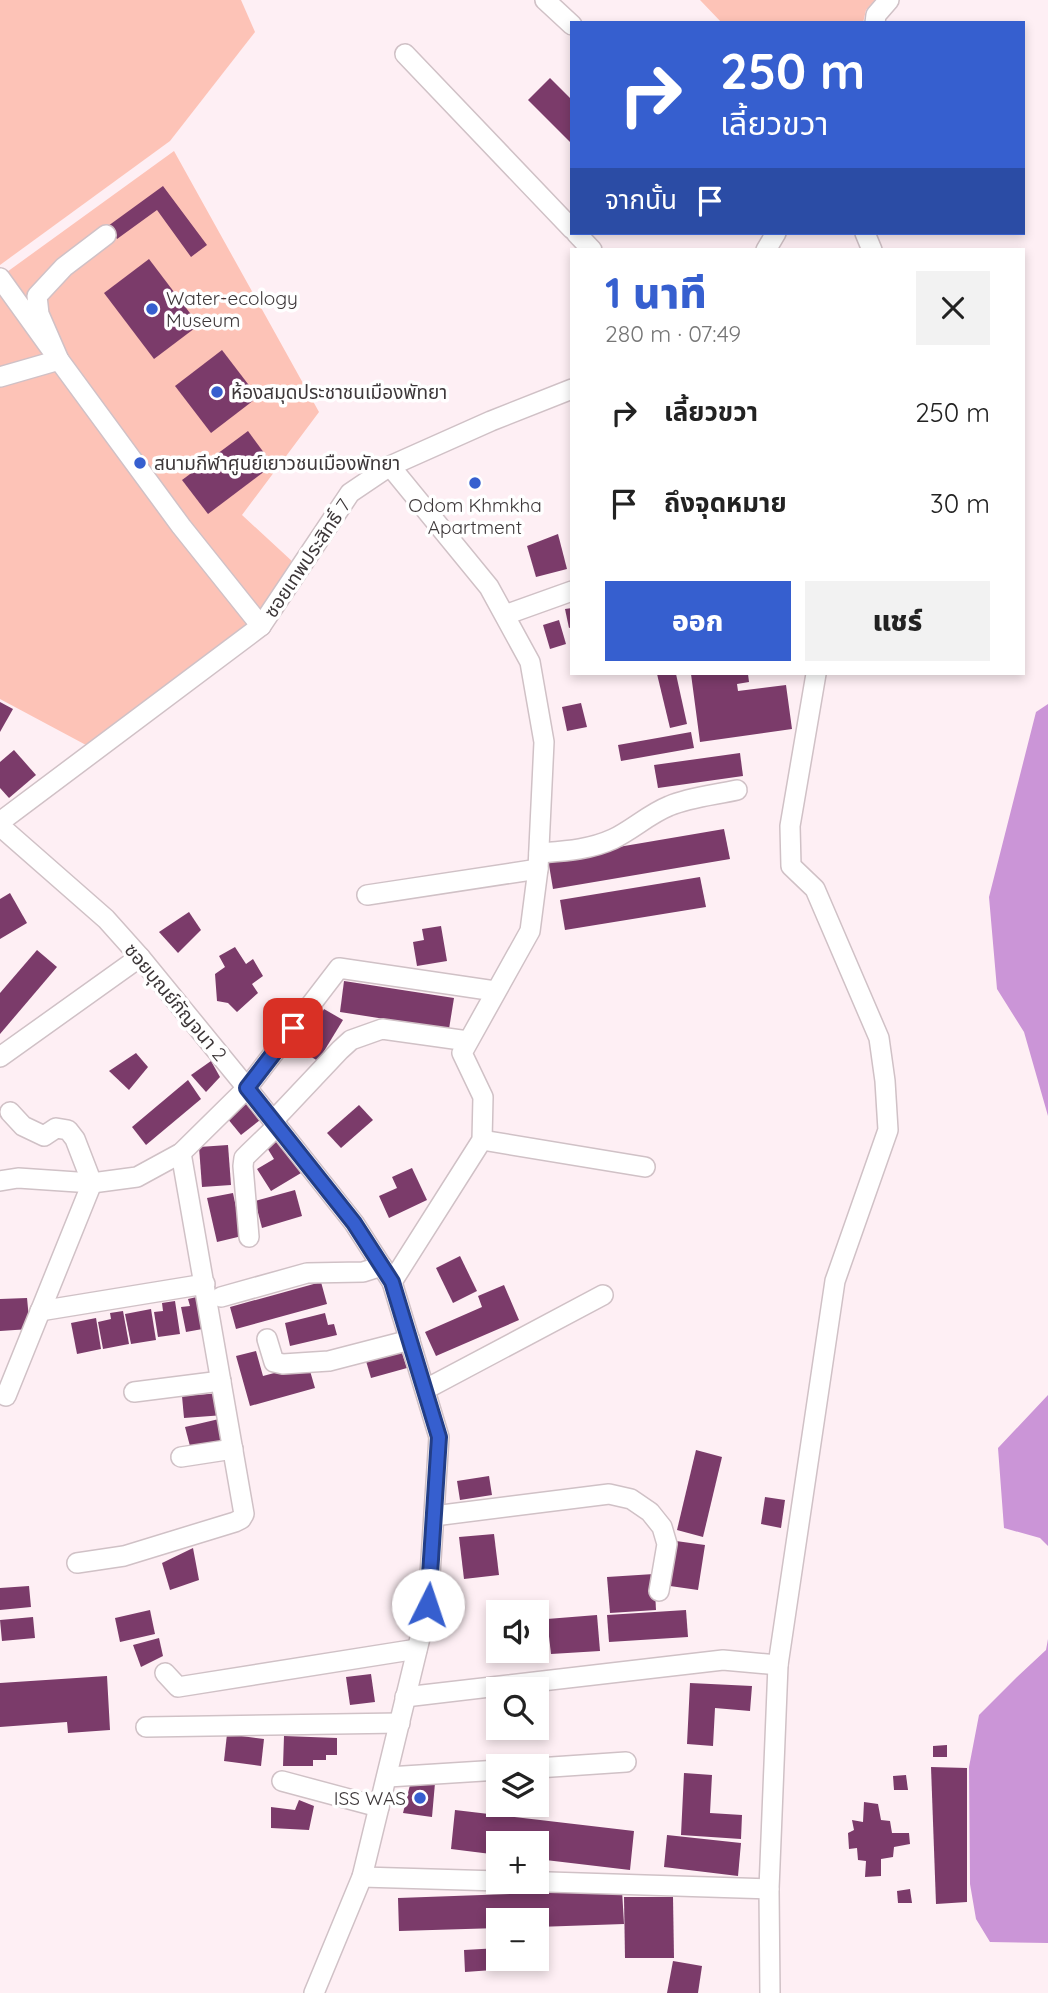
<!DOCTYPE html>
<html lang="th">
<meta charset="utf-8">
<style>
:root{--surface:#fff;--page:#f2f2f2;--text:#222;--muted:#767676;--accent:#365fcf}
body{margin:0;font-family:Quicksand,"Noto Sans Thai",sans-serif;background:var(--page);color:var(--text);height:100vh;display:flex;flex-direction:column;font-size:26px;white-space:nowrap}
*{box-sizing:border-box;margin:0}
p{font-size:23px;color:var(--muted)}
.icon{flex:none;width:38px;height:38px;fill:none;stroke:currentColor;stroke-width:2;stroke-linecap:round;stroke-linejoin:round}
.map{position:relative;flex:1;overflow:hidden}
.panel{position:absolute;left:570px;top:248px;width:455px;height:427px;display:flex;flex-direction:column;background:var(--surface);border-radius:0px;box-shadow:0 4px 10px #0003}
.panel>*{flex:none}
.top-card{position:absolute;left:570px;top:21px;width:455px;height:214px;border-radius:0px;box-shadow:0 4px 10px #0003;background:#365fcf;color:#fff;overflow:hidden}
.controls{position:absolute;left:486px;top:1600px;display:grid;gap:14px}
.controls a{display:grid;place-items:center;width:63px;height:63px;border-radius:0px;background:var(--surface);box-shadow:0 4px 10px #0003;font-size:35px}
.pin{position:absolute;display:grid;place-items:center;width:60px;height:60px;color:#fff;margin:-30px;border-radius:14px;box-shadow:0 4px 10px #0006}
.me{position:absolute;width:77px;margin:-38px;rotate:4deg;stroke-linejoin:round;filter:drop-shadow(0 0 5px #0008)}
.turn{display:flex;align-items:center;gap:24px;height:147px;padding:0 35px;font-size:32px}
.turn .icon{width:91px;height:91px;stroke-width:2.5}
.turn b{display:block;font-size:49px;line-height:60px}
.then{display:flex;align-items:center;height:66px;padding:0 35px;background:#0003;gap:14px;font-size:26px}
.round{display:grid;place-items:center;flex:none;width:74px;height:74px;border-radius:0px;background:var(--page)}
.headline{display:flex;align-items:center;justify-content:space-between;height:119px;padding:0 35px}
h1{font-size:42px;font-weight:800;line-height:52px;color:var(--accent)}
.action{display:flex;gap:14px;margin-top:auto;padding:14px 35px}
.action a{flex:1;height:80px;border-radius:0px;background:var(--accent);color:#fff;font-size:28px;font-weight:800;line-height:80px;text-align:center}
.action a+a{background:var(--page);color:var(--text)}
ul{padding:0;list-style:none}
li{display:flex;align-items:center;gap:21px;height:91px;padding:0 35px}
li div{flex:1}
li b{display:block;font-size:26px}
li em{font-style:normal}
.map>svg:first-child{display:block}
.green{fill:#fdc3b7}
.water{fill:#cb95d7}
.building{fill:#7b3b6a}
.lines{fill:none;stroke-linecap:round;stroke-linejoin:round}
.minor-casing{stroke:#d0c1c6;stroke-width:22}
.minor{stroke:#fff;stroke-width:19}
.route-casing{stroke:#233e87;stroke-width:18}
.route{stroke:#365fcf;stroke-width:12}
.poi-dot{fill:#365fcf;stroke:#fff;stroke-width:2.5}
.labels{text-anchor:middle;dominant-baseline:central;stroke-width:7;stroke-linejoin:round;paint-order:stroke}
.poi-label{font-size:19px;fill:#3d3739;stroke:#fff;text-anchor:start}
.street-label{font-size:19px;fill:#3d3739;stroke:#fff}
</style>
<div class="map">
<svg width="1048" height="1993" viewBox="0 0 1048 1993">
<rect width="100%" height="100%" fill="#feeff4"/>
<g class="green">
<polygon points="0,0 241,0 255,32 170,141 0,265"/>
<polygon points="700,0 875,0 866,10 863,23 722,23"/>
<polygon points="174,151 319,412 242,515 294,563 256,619 86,745 0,699 0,277"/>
</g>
<g class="water">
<polygon points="1048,704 1048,1116 1024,1032 997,989 989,897 1036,712"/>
<polygon points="1048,1395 1048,1546 1040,1538 1004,1528 998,1448"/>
<polygon points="1048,1639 1048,1943 990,1942 976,1919 970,1884 969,1767 979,1715 1017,1677 1046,1650"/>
</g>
<g class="building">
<polygon points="550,78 572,100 572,144 528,100"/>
<polygon points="163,186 207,245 191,257 157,210 117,239 108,226"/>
<polygon points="149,259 199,325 154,359 104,293"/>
<polygon points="222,350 258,397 211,433 175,386"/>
<polygon points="248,431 273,465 208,514 182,480"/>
<polygon points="558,534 567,569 536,577 527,546"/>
<polygon points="572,608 572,627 569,628 565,609"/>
<polygon points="559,620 566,644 550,649 543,625"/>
<polygon points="657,674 676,674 687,724 670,728"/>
<polygon points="691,674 748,674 749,682 737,684 738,691 786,685 792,729 700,742"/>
<polygon points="0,702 13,709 0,732"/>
<polygon points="581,703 587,727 567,731 562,707"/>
<polygon points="691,732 694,748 621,761 618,745"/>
<polygon points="14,750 36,775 9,798 0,788 0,762"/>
<polygon points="740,753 743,776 658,788 654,765"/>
<polygon points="724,829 730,859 553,889 548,859"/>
<polygon points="700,877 706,907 565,930 560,900"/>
<polygon points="10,893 27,923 0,939 0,899"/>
<polygon points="189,912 201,930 178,953 159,932"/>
<polygon points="441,926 447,961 417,966 413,942 424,940 422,929"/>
<polygon points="235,947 246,964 253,959 263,976 252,984 258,993 237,1012 228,1003 217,1001 215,974 225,967 219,956"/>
<polygon points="37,950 57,967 0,1034 0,993"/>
<polygon points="344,981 454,998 449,1029 340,1012"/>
<polygon points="324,1009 343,1020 318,1061 300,1050"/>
<polygon points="136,1053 148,1067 129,1090 109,1071"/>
<polygon points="211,1061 220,1077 206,1092 191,1075"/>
<polygon points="188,1080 201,1099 146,1145 132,1127"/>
<polygon points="246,1102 260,1120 241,1135 227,1118"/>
<polygon points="359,1105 373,1120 341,1148 327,1133"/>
<polygon points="280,1138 301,1173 271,1191 257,1169 274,1159 266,1146"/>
<polygon points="228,1145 231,1185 202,1187 199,1147"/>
<polygon points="412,1168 427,1200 389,1218 379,1196 397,1188 392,1177"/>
<polygon points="295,1190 302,1216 262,1228 255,1201"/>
<polygon points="233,1193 242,1236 217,1242 207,1198"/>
<polygon points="460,1256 477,1291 453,1303 436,1268"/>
<polygon points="321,1282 327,1304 236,1329 230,1307"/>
<polygon points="504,1285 519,1320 436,1356 425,1332 482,1307 478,1296"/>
<polygon points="201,1296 208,1328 186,1332 181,1307 190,1306 188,1299"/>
<polygon points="27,1298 30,1329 0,1331 0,1299"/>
<polygon points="175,1301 180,1334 158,1337 154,1312 163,1311 162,1303"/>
<polygon points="151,1309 156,1340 131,1344 125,1314"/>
<polygon points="123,1311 129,1344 103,1349 98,1322 111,1319 110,1313"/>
<polygon points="325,1313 328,1325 334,1324 337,1335 290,1346 285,1323"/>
<polygon points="96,1318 101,1349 77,1354 71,1323"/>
<polygon points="401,1350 407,1368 371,1378 366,1361"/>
<polygon points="256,1351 263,1376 308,1364 315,1388 250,1406 236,1356"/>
<polygon points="222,1393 224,1415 184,1418 182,1396"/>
<polygon points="219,1419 224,1442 191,1450 185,1427"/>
<polygon points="696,1450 722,1457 703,1537 677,1530"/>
<polygon points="489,1476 492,1495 460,1500 457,1481"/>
<polygon points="765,1497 785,1500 781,1528 761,1524"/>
<polygon points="494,1534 499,1575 464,1579 459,1537"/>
<polygon points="676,1541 705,1545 698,1590 670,1586"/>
<polygon points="193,1548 199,1580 170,1590 162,1563"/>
<polygon points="654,1574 656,1610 610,1613 607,1577"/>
<polygon points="29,1586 31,1607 0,1610 0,1588"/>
<polygon points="150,1610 155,1634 120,1642 115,1618"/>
<polygon points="686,1610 688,1637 609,1642 607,1615"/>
<polygon points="597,1615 600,1651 551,1654 547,1619"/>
<polygon points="33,1617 35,1638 2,1641 0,1620"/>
<polygon points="159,1638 163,1656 141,1667 133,1645"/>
<polygon points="371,1674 375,1702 350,1705 346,1677"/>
<polygon points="107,1676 110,1730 68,1733 67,1722 0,1727 0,1683"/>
<polygon points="690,1683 752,1686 750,1711 715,1708 713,1746 687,1744"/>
<polygon points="227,1734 264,1739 261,1766 224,1761"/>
<polygon points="284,1736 337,1738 337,1755 326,1755 326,1760 313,1760 313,1766 283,1766"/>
<polygon points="947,1745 947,1757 933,1757 933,1746"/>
<polygon points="931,1767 967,1768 967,1902 936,1904"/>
<polygon points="684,1773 712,1775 710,1813 742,1815 741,1839 681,1835"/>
<polygon points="906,1775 908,1790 894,1790 893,1776"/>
<polygon points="411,1781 435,1783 432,1817 403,1813"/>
<polygon points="299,1800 314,1806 309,1830 271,1828 271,1807 295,1810"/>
<polygon points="864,1802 878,1804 881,1820 890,1821 892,1833 909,1833 910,1844 894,1847 893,1857 881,1859 881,1876 865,1877 866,1861 858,1860 857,1848 849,1849 848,1833 854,1830 852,1820 863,1822"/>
<polygon points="455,1810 634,1831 630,1870 537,1859 537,1843 499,1843 499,1855 451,1849"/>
<polygon points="667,1835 741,1843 738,1876 664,1867"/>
<polygon points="910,1889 912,1903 898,1903 897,1891"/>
<polygon points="622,1890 624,1924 537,1927 537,1920 499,1920 499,1928 399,1931 398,1898"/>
<polygon points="624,1897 673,1897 674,1958 625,1958"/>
<polygon points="499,1948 499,1958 531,1958 532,1967 465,1972 464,1950"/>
<polygon points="673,1961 702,1966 698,1993 667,1993"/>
</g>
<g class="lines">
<g class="minor-casing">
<g id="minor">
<polyline points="545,0 572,25"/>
<polyline points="875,23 876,15 889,0"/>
<polyline points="405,54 572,229"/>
<polyline points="576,233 592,250"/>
<polyline points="865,233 872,250"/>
<polyline points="766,250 776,233"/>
<polyline points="0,278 59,360 39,314 37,296 64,267 106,235"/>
<polyline points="0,377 59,360 181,526 261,626"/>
<polyline points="390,466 489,587 530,662 544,742 538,869 530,931 462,1053 483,1097 482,1140 392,1282"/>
<polyline points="505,615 572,591"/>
<polyline points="0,822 261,626 350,493 390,466 491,421 572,389"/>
<polyline points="0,826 106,919 140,957 247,1088 354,1223 392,1282 439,1437 428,1605 362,1877 314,1993"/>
<path d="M539 853C564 851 589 850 613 839 632 830 649 814 669 806 690 797 715 795 737 790"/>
<polyline points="367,895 538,869"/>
<polyline points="0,1057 140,957"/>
<polyline points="273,1121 340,1050 351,1040 382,1029 468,1041"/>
<polyline points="482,1140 645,1167"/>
<polyline points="0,1181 18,1178 92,1183 137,1177 181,1153 247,1088 339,968 495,991"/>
<polyline points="249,1237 243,1166 244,1158 249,1153 277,1126"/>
<polyline points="221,1297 307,1273 363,1272 382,1266"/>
<polyline points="40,1311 205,1284"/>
<polyline points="267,1339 274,1362 283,1364 329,1361 410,1340"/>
<polyline points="426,1389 603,1295"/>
<polyline points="134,1392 221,1381"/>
<polyline points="6,1396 92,1183 75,1139 68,1130 56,1128 44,1136 23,1126 10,1112"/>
<polyline points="181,1457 233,1449"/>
<polyline points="434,1516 609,1494 631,1499 650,1512 662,1527 667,1544 659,1591"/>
<polyline points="77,1563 124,1556 235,1522 241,1519 244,1514 181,1153"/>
<polyline points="165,1673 178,1687 417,1649"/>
<polyline points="405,1697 723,1660 778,1665"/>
<polyline points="146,1727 400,1723"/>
<polyline points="537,1768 626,1762"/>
<polyline points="388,1777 499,1770"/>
<polyline points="282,1781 379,1807"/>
<polyline points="362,1877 499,1881"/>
<polyline points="517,1881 769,1889"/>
<polyline points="770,1993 769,1889 778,1665 835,1281 888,1130 885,1081 879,1038 815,889 791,866 790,826 816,674"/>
</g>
</g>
<use href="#minor" class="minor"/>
</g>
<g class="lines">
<g class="route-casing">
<polyline id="route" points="293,1028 247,1088 354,1223 392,1282 439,1437 428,1605"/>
</g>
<use href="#route" class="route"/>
</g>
<g class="poi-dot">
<circle cx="152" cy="309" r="7"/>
<circle cx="217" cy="392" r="7"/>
<circle cx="140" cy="463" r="7"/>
<circle cx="475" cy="483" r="7"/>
<circle cx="420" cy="1798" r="7"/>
</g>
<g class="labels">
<g class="poi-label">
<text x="166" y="298">Water-ecology<tspan x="166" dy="22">Museum</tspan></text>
<text x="231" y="392">ห้องสมุดประชาชนเมืองพัทยา</text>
<text x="154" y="463">สนามกีฬาศูนย์เยาวชนเมืองพัทยา</text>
<text x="475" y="505" text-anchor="middle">Odom Khmkha<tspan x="475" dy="22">Apartment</tspan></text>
<text x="406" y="1798" text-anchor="end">ISS WAS</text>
</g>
<g class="street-label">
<text transform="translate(307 558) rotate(-56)">ซอยเทพประสิทธิ์ 7</text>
<text transform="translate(176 1002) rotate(50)">ซอยบุณย์กัญจนา 2</text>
</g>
</g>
</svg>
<div class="controls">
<a><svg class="icon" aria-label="sound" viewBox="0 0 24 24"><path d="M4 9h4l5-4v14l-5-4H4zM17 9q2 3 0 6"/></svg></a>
<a><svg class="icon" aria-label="search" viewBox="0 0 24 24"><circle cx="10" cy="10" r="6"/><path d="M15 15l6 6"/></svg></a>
<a><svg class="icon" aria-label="layers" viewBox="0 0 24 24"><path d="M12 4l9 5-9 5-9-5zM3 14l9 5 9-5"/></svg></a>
<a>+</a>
<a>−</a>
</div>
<div class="pin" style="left:293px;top:1028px;background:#d93025"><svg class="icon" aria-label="arrive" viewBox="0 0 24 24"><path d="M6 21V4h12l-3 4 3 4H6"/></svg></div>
<svg class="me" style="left:428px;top:1605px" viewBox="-20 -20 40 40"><circle r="19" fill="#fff"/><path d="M0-13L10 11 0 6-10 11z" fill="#365fcf"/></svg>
<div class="top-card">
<div class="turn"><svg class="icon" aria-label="right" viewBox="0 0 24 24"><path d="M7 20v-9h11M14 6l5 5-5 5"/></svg><div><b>250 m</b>เลี้ยวขวา</div></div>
<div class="then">จากนั้น<svg class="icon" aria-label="arrive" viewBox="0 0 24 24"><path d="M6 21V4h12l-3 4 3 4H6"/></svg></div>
</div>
<section class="panel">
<div class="headline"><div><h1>1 นาที</h1><p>280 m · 07:49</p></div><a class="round"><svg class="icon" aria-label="close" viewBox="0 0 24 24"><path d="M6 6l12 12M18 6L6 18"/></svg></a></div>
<ul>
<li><svg class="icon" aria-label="right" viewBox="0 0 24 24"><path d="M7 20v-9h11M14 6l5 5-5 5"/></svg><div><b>เลี้ยวขวา</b></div><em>250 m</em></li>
<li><svg class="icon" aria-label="arrive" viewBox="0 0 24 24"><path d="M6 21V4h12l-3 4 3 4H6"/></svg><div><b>ถึงจุดหมาย</b></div><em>30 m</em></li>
</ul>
<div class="action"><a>ออก</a><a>แชร์</a></div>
</section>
</div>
